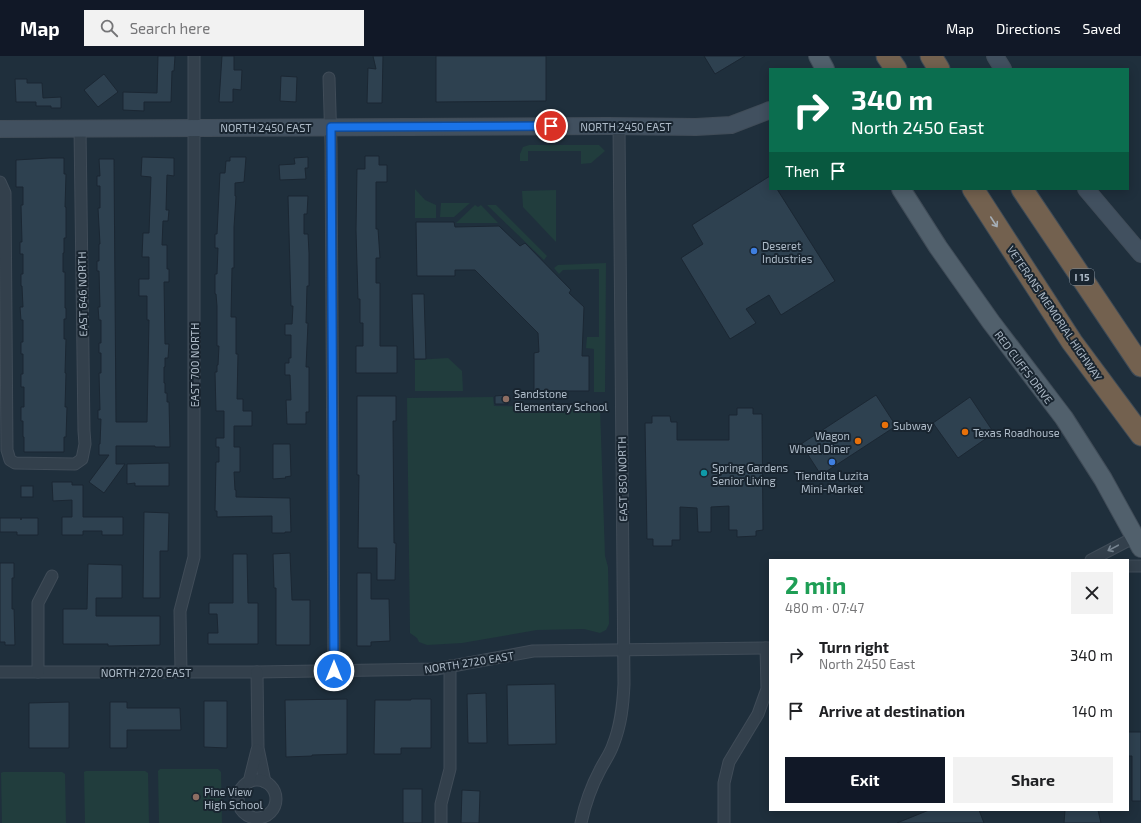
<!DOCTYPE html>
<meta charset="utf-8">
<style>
:root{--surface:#fff;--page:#f2f2f2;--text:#202124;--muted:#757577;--accent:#111827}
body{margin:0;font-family:"Exo 2",sans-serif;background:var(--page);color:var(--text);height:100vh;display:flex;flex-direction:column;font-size:15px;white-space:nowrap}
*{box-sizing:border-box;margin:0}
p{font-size:13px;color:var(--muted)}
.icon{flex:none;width:22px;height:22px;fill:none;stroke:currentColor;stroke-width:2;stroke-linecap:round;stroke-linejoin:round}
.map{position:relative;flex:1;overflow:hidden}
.panel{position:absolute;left:769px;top:503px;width:360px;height:252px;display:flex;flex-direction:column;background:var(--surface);border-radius:0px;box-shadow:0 2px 10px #0003}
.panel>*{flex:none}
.hud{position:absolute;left:769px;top:12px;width:360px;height:122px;border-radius:0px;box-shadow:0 2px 10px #0003;background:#0b6e4f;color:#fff;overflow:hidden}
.pin{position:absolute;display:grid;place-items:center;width:34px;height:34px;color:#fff;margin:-17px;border:2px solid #fff;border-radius:50%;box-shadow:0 1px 4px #0007}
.me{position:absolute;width:44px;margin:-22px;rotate:0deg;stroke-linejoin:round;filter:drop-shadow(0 0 3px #0008)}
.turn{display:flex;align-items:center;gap:14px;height:84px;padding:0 16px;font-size:18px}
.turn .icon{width:52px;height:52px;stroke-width:2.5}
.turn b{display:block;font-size:28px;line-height:34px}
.then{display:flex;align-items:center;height:38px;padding:0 16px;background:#0003;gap:8px;font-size:15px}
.round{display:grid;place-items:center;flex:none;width:42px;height:42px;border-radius:0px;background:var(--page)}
.overview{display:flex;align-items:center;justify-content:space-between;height:68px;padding:0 16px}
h1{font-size:24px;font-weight:700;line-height:30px;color:#1e9e55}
.cta{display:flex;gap:8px;margin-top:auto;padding:8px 16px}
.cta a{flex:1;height:46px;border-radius:0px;background:var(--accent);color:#fff;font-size:16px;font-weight:700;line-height:46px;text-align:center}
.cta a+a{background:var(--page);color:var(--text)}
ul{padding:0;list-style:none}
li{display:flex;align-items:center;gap:12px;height:56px;padding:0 16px}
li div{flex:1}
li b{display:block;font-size:15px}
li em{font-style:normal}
header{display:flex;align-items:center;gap:24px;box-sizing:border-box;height:56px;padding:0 20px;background:var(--accent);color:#fff}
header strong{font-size:19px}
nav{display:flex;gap:22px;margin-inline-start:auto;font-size:14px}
.search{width:280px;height:36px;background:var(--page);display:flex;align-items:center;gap:10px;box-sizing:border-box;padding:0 14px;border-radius:0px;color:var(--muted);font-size:15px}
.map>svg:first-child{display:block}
.green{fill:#213d3d}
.building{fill:#2e4150;stroke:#1b2733}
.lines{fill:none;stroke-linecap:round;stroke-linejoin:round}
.street-casing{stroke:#404c58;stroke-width:13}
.secondary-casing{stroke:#404c58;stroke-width:18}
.primary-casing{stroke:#404c58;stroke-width:20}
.highway-casing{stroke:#3e4b57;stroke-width:23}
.street{stroke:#33404c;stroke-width:11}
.secondary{stroke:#41505f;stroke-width:16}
.primary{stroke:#51606c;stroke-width:18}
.highway{stroke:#73614f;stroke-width:21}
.oneway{stroke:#a5aeb6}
.oneway2{stroke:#778490}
.route-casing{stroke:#114b97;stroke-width:10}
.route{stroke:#1a73e8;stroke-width:7}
.shop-dot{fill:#3f7fe0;stroke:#192530;stroke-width:1.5}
.education-dot{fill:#8d6e63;stroke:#192530;stroke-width:1.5}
.food-dot{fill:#e8710a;stroke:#192530;stroke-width:1.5}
.culture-dot{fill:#0f9aa8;stroke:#192530;stroke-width:1.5}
.labels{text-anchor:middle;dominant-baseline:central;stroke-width:4;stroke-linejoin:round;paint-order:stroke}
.shield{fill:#192530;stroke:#818e9a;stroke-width:1}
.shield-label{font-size:10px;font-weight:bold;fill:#aebbc8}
.street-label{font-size:11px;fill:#aebbc8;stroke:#192530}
.poi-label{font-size:11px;fill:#aebbc8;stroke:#192530;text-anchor:start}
</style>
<header>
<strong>Map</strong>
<div class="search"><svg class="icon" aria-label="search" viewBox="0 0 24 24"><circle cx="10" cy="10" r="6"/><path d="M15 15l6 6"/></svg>Search here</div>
<nav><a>Map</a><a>Directions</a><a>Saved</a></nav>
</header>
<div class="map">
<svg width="1141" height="767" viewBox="0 0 1141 767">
<rect width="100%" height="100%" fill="#1f2f3c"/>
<g class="green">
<polygon points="529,89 599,89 605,95 591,107 581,108 581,95 528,95 528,105 520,105 520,98 523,91"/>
<polygon points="415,133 425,144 436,149 436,162 415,162"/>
<polygon points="556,134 556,186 523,151 522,135"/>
<polygon points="441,147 470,147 454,161 440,161"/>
<polygon points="475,149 478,151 481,149 498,167 456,167"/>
<polygon points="487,149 496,149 547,200 544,204"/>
<polygon points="606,207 605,336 594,336 594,293 586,292 587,281 599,281 599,213 563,214 559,218 554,212 558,209"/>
<polygon points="448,302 462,315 463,335 415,335 415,304"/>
<polygon points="493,341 494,350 600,351 605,500 608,511 609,568 606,574 600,577 584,573 537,574 462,587 427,589 419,586 417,582 410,577 407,342"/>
<polygon points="160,713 218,713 221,716 222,767 159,767 158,715"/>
<polygon points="86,715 145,715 148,717 149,767 85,767 84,716"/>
<polygon points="3,716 62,716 65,718 66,767 2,767 1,717"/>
</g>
<g class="building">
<polygon points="158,0 175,0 174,15 172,15 171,46 144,46 144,55 123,54 123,36 157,37"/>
<polygon points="222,0 234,0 234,14 242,14 241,34 233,33 233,46 219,46"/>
<polygon points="373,0 383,0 382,47 367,47 368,12 376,13"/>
<polygon points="436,0 546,0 546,45 436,46"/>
<polygon points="704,0 745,0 715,18"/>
<polygon points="104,18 118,36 98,51 84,34"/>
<polygon points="281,20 297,21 296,46 280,45"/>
<polygon points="15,23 27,23 27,27 42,27 43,42 61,41 61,52 51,52 51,50 36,50 36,46 16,46"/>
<polygon points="365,100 379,100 379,109 387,109 387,126 376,126 376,173 378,173 380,202 376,202 376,227 380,227 380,290 397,290 397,317 356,317 356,290 363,290 363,267 360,267 360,243 358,243 356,174 357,113 365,113"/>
<polygon points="142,101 174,102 174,120 167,119 166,154 169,154 168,165 163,165 162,189 167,189 167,213 169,213 169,226 164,226 165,288 169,288 168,302 165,302 165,311 164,311 164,327 165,327 165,337 167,337 167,346 169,346 170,391 155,391 155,390 116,390 116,408 125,408 104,437 89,426 109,399 99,399 99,388 100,388 101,363 98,363 98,354 100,354 99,317 101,317 101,297 99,297 99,287 101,287 101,264 99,264 98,251 100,251 99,215 97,215 97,205 99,205 99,188 100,188 98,152 100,152 100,130 97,130 97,120 100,120 99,103 114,103 116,366 147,366 149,264 147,264 147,240 139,240 139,223 149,223 149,201 142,201 143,177 149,177 151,121 141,120"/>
<polygon points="230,101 246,101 244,126 235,127 235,140 236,140 234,171 234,212 232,212 231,261 236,261 236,298 238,298 237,343 243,343 243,355 252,355 252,370 234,370 234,391 240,391 240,416 234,416 235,434 236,434 236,441 290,442 291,476 285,476 285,477 272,477 272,460 217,461 217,455 215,455 216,406 219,406 219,391 216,391 216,382 224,382 224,355 216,355 215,316 217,316 217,309 218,309 219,290 217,290 217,250 216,238 215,238 215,218 217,218 218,192 215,192 215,178 217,178 220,117 225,117 226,105 230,105"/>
<polygon points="308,101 308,112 305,112 306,123 280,124 279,109 295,108 294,102"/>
<polygon points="49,102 64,102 64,118 66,118 65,151 66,151 66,182 64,182 64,197 63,197 63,216 65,216 65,252 66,252 66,263 64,263 64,283 66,283 65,317 66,317 65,351 67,351 66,381 64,381 64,396 24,396 24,381 23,381 23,365 21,365 21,351 24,351 24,331 21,331 21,318 23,318 23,298 21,298 21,286 23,286 23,264 21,264 20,251 23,251 22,230 21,230 21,218 23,218 23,198 20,198 20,186 22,186 21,149 23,149 23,131 16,131 16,104"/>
<polygon points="770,120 770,133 777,133 835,225 781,259 769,239 746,253 756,267 730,283 681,202 703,188 692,169"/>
<polygon points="288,140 308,140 307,158 304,158 304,178 308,178 309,197 309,230 307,230 306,267 308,267 306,311 309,311 309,356 306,356 306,368 287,368 286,344 291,344 290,319 285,319 285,307 289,307 289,302 291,302 291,279 285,279 285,268 292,268 293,250 291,250"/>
<polygon points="416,166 454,166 455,171 499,170 520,190 525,187 571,234 569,237 584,251 582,300 589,300 589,335 534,335 534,297 539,296 538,277 475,214 455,214 455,220 417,220"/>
<polygon points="412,238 424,238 426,303 414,303"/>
<polygon points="507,339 508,348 495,348 495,340"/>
<polygon points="876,339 896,370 821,419 801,388"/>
<polygon points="357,340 396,340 396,365 393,365 394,487 396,487 395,524 377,524 377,492 358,492 359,419 357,419"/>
<polygon points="970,341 994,377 958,402 933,367"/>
<polygon points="737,352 753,352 753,358 762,358 763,474 756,475 756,480 737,481 737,474 729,474 729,450 711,451 711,476 698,476 697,452 680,451 680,484 672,484 672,490 653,490 653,483 647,483 645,367 652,367 652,360 670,360 671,366 677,366 677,384 729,384 729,359 737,359"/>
<polygon points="273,388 290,388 291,420 285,421 286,422 273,423"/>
<polygon points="169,407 169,430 135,430 135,427 127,428 127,408"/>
<polygon points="52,426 72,426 72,429 83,429 83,461 123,461 123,479 102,479 102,475 83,475 83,479 62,479 62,461 72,461 72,444 53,445"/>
<rect x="21" y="430" width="12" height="11"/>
<polygon points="144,456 169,457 168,495 160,495 160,542 143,542"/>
<polygon points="0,462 21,462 21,464 21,462 38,462 38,479 17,479 17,476 0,476"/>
<polygon points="290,497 292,544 310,544 310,589 276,589 276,532 274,532 273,498"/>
<polygon points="233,498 247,498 248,547 258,547 258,588 208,588 208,577 218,577 217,558 209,558 209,547 233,547"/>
<polygon points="0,507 14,507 14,522 12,522 12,553 14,553 15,589 5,589 5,586 0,586"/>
<polygon points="88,508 122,509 122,542 96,542 96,560 160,560 160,589 108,590 108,588 63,588 63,553 87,553"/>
<polygon points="357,517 371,517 371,543 389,543 390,585 371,586 371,590 357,590"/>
<polygon points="555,628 556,688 508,689 507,629"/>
<polygon points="486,637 487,687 468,687 467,638"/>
<polygon points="347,643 347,698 312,699 312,700 286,701 285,644"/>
<polygon points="411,643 431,643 431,692 401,692 401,698 374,698 375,644 411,644"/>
<polygon points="204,645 227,645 227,692 204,691"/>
<polygon points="69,646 69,692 29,692 29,647"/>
<polygon points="110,646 127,646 127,652 180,652 181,674 127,674 127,692 110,692"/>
<polygon points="1128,676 1141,676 1141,745 1132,745 1132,700 1128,700"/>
<rect x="403" y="733" width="19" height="34"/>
<polygon points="462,734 480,735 479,767 461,767"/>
<polygon points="929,754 979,754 984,767 897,767"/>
<polygon points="1065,754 1098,754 1101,767 1064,767"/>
</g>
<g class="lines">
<g class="street-casing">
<g id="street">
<polyline points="329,22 331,89 334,615"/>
<polyline points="0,126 5,137 7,394 10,404 15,407 75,408 82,403 85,388 84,375 80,72"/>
<polyline points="1091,504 1135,481"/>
<polyline points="1128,510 1141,510"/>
<polyline points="0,616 257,616 436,613 533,595 770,592"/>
<polyline points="38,616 38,547 52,520"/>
<polyline points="181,616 180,555 194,501 194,0"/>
<polyline points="257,616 258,692 265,726"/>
<circle cx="257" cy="743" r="19"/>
<polyline points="249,726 257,694"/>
<polyline points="441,767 441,748 450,713 450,610"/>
<path d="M581 767C585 748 591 731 600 714 604 706 610 698 613 689 621 669 623 650 624 628L619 70"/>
<polyline points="724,767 724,727 729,706 758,658 767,633 766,592"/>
</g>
</g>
<g class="secondary-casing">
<g id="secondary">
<polyline points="995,0 1003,13"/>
<polyline points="0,73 608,70 696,71 731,69 770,54"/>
<polyline points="1086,133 1141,198"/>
</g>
</g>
<g class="primary-casing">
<g id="primary">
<polyline points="818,0 825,13"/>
<polyline points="901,133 938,191 991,266 1064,362 1103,423 1141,492"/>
</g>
</g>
<g class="highway-casing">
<g id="highway">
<polyline points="887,0 896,13"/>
<polyline points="931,0 939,13"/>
<polyline points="973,133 1072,286 1141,379"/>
<polyline points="1022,133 1141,310"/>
</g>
</g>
<use href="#street" class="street"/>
<use href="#secondary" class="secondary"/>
<use href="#primary" class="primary"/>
<use href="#highway" class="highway"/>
</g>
<defs><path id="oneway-shaft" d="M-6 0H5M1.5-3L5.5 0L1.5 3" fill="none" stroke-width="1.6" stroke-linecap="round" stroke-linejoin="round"/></defs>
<use class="oneway" href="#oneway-shaft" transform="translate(994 166) rotate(57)"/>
<use class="oneway2" href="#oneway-shaft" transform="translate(1113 492) rotate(152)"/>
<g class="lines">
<g class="route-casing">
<polyline id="route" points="334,615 331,71 551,70"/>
</g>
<use href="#route" class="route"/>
</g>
<g class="shop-dot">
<circle cx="754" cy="195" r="4"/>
<circle cx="832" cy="406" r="4"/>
</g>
<g class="education-dot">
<circle cx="506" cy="343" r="4"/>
<circle cx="196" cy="741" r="4"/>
</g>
<g class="food-dot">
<circle cx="885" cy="369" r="4"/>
<circle cx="965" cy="376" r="4"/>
<circle cx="858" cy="385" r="4"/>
</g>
<circle class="culture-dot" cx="704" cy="417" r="4"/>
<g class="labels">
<rect class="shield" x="1070" y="213" width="24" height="16" rx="3"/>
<g class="shield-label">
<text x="1082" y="221">I 15</text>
</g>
<g class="street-label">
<text x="626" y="70">NORTH 2450 EAST</text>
<text x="266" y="71">NORTH 2450 EAST</text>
<text transform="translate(82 238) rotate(-91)">EAST 646 NORTH</text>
<text transform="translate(1055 257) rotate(56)">VETERANS MEMORIAL HIGHWAY</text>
<text transform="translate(194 309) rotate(-90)">EAST 700 NORTH</text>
<text transform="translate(1024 311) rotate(53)">RED CLIFFS DRIVE</text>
<text transform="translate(622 423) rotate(-91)">EAST 850 NORTH</text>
<text transform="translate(469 606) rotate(-9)">NORTH 2720 EAST</text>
<text x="146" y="616">NORTH 2720 EAST</text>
</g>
<g class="poi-label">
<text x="762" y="189">Deseret<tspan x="762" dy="13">Industries</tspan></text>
<text x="514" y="337">Sandstone<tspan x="514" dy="13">Elementary School</tspan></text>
<text x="893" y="369">Subway</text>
<text x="973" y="376">Texas Roadhouse</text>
<text x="850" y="379" text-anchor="end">Wagon<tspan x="850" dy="13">Wheel Diner</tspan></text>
<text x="712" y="411">Spring Gardens<tspan x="712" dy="13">Senior Living</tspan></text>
<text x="832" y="419" text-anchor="middle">Tiendita Luzita<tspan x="832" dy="13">Mini-Market</tspan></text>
<text x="204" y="735">Pine View<tspan x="204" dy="13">High School</tspan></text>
</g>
</g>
</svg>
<div class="pin" style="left:551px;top:70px;background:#d93025"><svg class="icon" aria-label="arrive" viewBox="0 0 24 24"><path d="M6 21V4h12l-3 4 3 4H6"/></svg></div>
<svg class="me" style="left:334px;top:615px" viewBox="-20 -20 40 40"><circle r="17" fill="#1a73e8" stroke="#fff" stroke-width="3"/><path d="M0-11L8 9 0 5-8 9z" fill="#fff"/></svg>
<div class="hud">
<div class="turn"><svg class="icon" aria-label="right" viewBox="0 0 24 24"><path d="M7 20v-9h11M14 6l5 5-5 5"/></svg><div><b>340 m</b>North 2450 East</div></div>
<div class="then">Then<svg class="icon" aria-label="arrive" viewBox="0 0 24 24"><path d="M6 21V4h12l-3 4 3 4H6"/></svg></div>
</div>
<section class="panel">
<div class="overview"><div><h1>2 min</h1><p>480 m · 07:47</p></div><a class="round"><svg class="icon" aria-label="close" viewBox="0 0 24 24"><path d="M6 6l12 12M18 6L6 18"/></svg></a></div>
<ul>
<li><svg class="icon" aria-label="right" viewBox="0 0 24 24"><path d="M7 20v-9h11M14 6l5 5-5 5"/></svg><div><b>Turn right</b><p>North 2450 East</p></div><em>340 m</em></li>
<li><svg class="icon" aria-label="arrive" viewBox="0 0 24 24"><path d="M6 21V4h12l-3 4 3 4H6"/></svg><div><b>Arrive at destination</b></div><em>140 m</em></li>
</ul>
<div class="cta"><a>Exit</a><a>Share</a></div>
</section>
</div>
